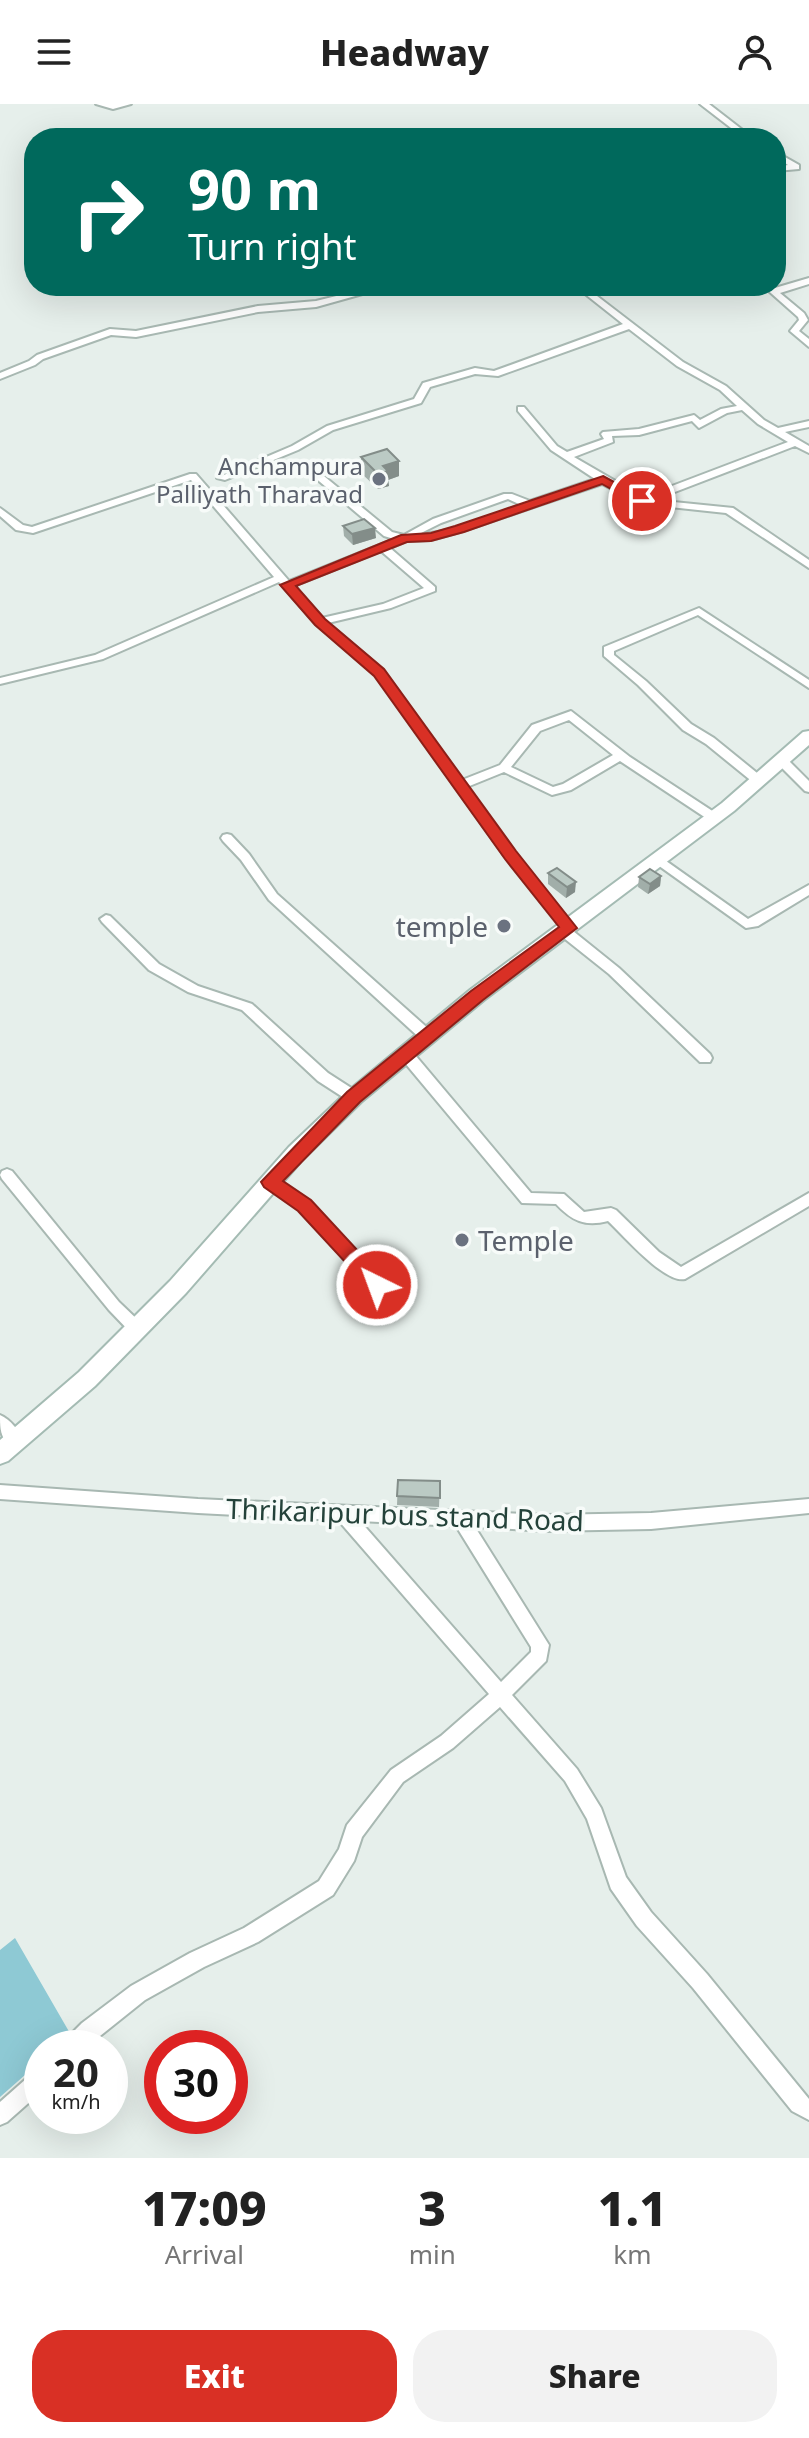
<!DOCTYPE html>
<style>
:root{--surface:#fff;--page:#f2f2f2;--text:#222;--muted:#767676;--accent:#d93025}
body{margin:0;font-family:"Noto Sans",sans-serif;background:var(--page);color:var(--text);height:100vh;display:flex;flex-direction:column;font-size:30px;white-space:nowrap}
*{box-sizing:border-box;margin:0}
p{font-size:26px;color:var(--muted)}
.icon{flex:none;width:44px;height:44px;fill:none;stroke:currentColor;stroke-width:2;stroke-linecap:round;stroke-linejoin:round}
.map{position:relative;height:2054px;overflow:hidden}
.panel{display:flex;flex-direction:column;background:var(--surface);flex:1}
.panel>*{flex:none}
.banner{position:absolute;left:24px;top:24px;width:762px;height:168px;border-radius:32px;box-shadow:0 8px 32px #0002;background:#00695c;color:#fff;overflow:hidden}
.speed{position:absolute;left:24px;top:1926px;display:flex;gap:16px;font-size:40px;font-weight:700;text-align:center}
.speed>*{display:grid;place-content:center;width:104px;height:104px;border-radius:50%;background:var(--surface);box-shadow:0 8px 32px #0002;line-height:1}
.speed small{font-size:20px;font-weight:400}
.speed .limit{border:12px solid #d22;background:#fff;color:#111}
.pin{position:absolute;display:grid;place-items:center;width:68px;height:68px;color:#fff;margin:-34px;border:4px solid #fff;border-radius:50%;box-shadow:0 2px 8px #0007}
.me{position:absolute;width:88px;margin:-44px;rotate:318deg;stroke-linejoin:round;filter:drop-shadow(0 0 6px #0008)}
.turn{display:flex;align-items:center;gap:28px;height:168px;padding:0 32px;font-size:36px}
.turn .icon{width:104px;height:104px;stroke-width:2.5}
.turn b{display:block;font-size:56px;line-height:68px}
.eta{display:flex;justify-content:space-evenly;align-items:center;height:136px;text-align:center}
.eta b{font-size:48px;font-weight:800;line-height:56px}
.primary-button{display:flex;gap:16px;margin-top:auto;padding:16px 32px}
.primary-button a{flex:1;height:92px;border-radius:32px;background:var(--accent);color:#fff;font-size:32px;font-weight:800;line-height:92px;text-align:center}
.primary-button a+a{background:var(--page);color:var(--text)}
header{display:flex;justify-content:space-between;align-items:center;height:104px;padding:0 32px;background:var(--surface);font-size:36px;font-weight:800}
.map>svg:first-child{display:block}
.water{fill:#8ec9d4}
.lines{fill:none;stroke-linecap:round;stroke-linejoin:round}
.street-casing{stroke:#a8b8b2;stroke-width:4}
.secondary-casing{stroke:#a4bbb3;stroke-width:4}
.street{fill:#fff;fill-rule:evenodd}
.secondary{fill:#fff;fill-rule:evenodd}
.wall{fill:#a1aea9}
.shaded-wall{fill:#838d89}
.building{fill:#bbcac4;stroke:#838d89;stroke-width:2}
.route{fill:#d93025;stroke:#8d1f18;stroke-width:2}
.worship-dot{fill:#6b7280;stroke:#f7fbf9;stroke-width:3}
.labels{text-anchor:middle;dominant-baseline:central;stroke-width:7;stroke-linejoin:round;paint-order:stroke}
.far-worship-label{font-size:24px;fill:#5b616d;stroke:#f7fbf9;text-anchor:end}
.worship-label{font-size:28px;fill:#5b616d;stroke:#f7fbf9;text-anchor:end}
.street-label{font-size:28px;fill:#24423a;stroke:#f7fbf9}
</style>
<header><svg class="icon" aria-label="menu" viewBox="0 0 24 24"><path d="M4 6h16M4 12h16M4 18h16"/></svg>Headway<svg class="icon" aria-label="person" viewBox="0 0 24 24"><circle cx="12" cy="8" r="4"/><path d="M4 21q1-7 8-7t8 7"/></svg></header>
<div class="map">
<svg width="809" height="2054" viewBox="0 0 809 2054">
<rect width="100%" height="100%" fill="#e6efeb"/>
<polygon class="water" points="15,1834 71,1931 56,1944 42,1944 42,1956 0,1993 0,1846"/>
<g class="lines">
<g class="street-casing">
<g id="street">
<polygon points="96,0 131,0 113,5"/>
<polygon points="700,0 709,0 753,34 744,34"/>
<polygon points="776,48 799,61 799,65 776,67 776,63 788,61 776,53"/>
<polygon points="809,174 809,180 780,189 804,209 808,216 799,227 809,235 809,243 790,227 799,216 798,213 763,182 772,182 775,184"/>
<polygon points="377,182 391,182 316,203 258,208 136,233 111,231 43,255 35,261 0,275 0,269 29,257 37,251 110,225 136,227 258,202 316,197"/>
<path d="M575 182H584L683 258 726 282 764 316 778 324 809 317V323L785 328 809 342V349L795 342 654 396 733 404 809 456V464L726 409 642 400 602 380 463 427 431 436 407 437 390 444 435 483V487L391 504 328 519 383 566 462 676 500 661 532 621 571 607 630 653 717 710 719 713 717 716H709L620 657 571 686 552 691 504 668 467 683 514 748 573 821 575 824 573 827 619 864 710 950 712 954 710 958H700L609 870 560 831 559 828 562 824 506 754 375 570 316 520 279 478 103 555 0 580V574L95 551 274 473 191 376 33 429 16 426 0 412V404L23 421 32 423 190 370H196L289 477 394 435 384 432 313 372V368H319L392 428 404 431 433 415 504 390H512L530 397 595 375 551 346 518 307V303H524L557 342 567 348 604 335 601 330 603 328 639 325 694 311 700 316 721 305 737 302 720 286 677 262 629 225 498 272 475 270 430 283 421 299 333 326 298 346 225 376 217 374 292 342 327 322 414 295 423 279 475 264 494 267 623 220ZM742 306 758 320 788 338 643 393 574 353 613 338 612 332 639 331 692 317 699 324 727 309ZM508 395 521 401C489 412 453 429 419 430L441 419ZM381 447 424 484 383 500 322 514 294 482ZM569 616 613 651 563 680 553 683 511 663 540 627Z"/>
<polygon points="699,504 809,576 809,584 698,511 614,547 614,551 646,577 691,620 714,634 762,673 762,679 754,679 706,640 683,626 638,581 604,552 604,543"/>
<polygon points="781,652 785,653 809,677 809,688 805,687 777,659 777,653"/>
<polygon points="227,730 231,731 249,750 277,790 432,928 434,932 432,936 422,936 269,796 241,756 223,737 221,734 223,731"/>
<polygon points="659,752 748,815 809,781 809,791 758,822 746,824 655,759 653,756"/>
<polygon points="106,811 110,812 159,860 198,882 252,900 328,969 359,989 361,993 359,997 349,997 318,977 242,906 188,888 149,866 102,818 100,815"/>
<path d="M405 944 410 945 531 1089 564 1090 584 1108 611 1104 616 1106 659 1148 681 1163 809 1089V1102L685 1175C665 1180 623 1131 608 1117 585 1123 572 1117 556 1100L522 1099 400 953 398 949Z"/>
<polygon points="7,1065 12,1067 119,1198 142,1220 145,1225 142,1230 137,1231 132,1230 109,1206 2,1075 0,1071 2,1067"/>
<polygon points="270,1072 309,1097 382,1177 384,1181 382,1185 377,1187 372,1185 299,1105 265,1082 263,1078 265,1074"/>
<path d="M0 1311C10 1315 20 1328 24 1337L22 1342 16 1344C0 1338 0 1325 0 1311Z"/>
<path d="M0 1381 198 1395 547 1411 651 1409 809 1395V1409L651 1425 547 1427 475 1423 549 1541 546 1557 512 1591 577 1665 601 1704 626 1773 651 1808 707 1870 809 1995V2016L792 2007 693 1884 637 1822 611 1785 587 1715 565 1677 500 1603 453 1644 403 1678 362 1733 354 1757 333 1791 258 1838 204 1863 145 1896 85 1944H61L64 1937 82 1919 131 1882 190 1849 244 1824 319 1777 339 1745 347 1721 391 1666 441 1632 489 1590 338 1416 198 1409 0 1395ZM360 1417 456 1422 531 1543V1548L501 1578Z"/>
<polygon points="42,1964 42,1987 7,2018 0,2021 0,1998 35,1967"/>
</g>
</g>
<g class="secondary-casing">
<polygon id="secondary" points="809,627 809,641 734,707 484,896 361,998 303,1055 186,1189 95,1282 8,1357 0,1360 0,1336 79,1268 170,1177 289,1043 347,988 470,886 722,699 803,628"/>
</g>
<use href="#street" class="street"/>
<use href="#secondary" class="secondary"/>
</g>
<g class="wall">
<polygon points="361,353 399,372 388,376 389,382 378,385 361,369"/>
<polygon points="343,422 376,434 353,441 344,432"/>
<polygon points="548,769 575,788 566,794 548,780"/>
<polygon points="661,772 660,782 648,790 638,783 639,773"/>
<polygon points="398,1376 440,1377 439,1403 397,1401"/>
</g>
<g class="shaded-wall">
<polygon points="399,357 399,372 388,376 389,382 378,385 378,370 383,362"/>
<polygon points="375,424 376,434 353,441 352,430"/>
<polygon points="661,772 660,782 648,790 650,780"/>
<polygon points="576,778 575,788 566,794 567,783"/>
</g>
<g class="building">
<polygon points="387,345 399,357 383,362 388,367 378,370 361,353"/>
<polygon points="364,415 375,424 352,430 343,422"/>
<polygon points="557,764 576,778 567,783 548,769"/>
<polygon points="650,765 661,772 650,780 639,773"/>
<polygon points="398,1376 440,1377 440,1394 397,1392"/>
</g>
<polygon class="route" points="603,372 649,397 638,400 602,380 464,428 431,437 407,438 296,482 325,515 384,565 516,747 577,824 483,896 360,998 283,1077 311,1096 384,1175 387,1181 384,1186 371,1186 298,1107 264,1083 261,1078 347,988 471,887 559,823 505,755 374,572 315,521 280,481 401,431 431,429 455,422"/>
<g class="worship-dot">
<circle cx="379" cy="375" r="8"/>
<circle cx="504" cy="822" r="8"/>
<circle cx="462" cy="1136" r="8"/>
</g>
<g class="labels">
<g class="far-worship-label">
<text x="363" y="361">Anchampura<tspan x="363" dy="28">Palliyath Tharavad</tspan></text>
</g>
<g class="worship-label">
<text x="488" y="822">temple</text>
<text x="478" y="1136" text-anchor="start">Temple</text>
</g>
<g class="street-label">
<text transform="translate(405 1410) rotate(2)">Thrikaripur bus stand Road</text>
</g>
</g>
</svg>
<div class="speed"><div>20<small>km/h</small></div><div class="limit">30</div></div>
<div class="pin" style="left:642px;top:397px;background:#d93025"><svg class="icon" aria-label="arrive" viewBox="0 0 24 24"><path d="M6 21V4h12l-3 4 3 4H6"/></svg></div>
<svg class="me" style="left:377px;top:1181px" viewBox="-20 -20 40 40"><circle r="17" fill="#d93025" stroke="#fff" stroke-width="3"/><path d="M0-11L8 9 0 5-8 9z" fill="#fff"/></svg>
<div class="banner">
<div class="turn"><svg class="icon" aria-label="right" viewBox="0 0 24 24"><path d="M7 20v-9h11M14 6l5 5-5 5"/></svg><div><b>90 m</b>Turn right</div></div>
</div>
</div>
<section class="panel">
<div class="eta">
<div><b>17:09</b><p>Arrival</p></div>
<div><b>3</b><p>min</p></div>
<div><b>1.1</b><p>km</p></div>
</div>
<div class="primary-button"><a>Exit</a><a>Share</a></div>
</section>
